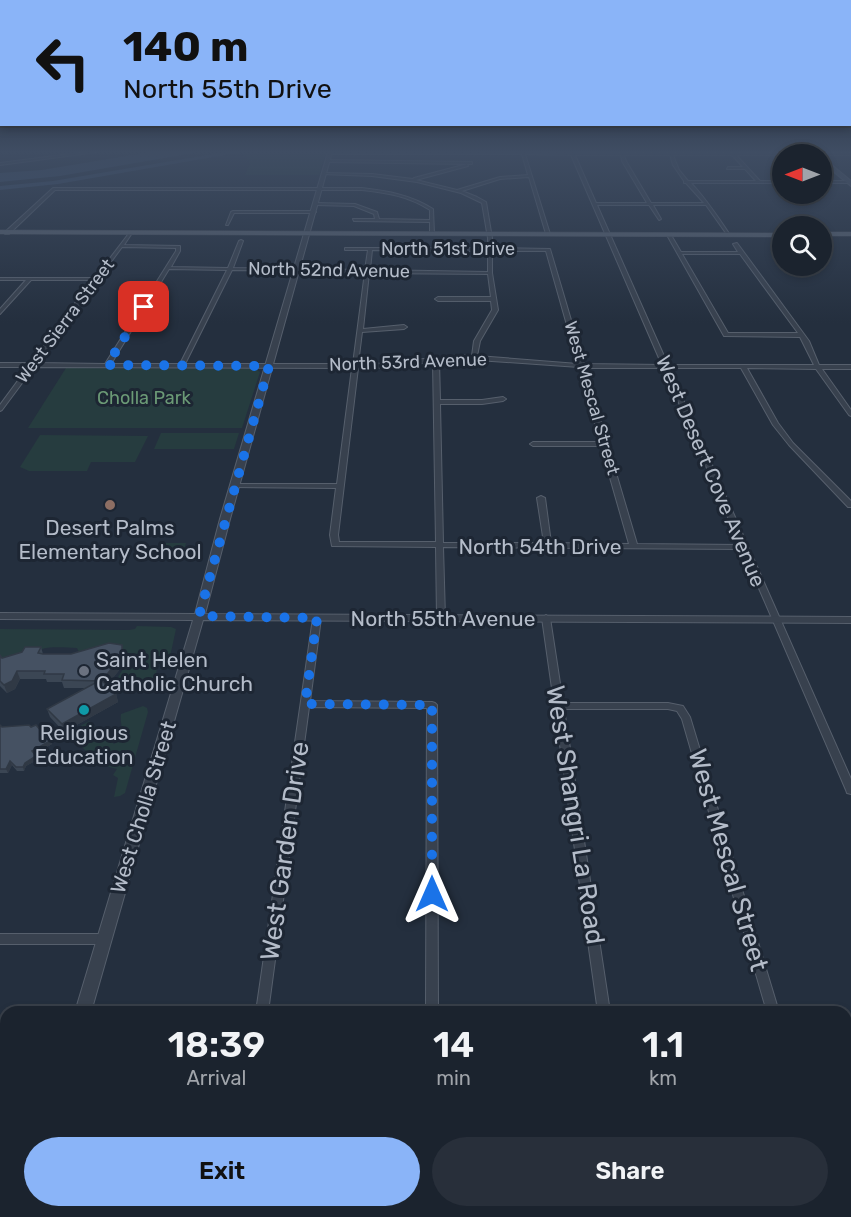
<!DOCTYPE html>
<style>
:root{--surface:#1b232e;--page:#282f3a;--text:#f1f3f6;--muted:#a0a4aa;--line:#39404a;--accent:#8ab4f8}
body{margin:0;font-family:Rubik,sans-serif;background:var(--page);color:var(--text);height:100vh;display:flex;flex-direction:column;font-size:22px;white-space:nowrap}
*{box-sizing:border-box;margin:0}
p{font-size:20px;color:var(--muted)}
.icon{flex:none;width:33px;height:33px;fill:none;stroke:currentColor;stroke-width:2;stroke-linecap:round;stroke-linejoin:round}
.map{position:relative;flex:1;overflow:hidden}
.side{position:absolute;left:0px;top:1006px;width:852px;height:212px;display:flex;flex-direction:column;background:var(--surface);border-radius:18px 18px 0 0;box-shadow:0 3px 9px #0003,0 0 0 2px var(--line)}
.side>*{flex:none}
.guide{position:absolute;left:0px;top:0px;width:852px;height:126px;box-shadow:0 3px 9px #0003,0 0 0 2px var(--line);background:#8ab4f8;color:#111;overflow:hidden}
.needle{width:39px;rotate:270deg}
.controls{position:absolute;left:772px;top:144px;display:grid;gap:12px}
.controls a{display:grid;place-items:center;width:60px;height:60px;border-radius:50%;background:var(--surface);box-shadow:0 3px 9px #0003,0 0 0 2px var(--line);font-size:30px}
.pin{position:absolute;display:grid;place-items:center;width:51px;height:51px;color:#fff;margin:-26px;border-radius:12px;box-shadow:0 3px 9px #0006}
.me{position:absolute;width:66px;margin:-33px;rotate:0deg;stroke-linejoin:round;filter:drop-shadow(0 0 4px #0008)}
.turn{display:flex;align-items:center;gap:21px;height:126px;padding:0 24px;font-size:27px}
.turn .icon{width:78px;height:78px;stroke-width:2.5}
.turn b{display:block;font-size:42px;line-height:51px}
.eta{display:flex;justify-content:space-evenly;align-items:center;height:102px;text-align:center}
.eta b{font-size:36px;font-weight:600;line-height:42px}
.action{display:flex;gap:12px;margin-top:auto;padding:12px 24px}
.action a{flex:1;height:69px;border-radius:36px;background:var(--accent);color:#111;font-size:24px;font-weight:600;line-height:69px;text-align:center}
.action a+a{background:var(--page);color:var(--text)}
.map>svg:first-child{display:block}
.green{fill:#263c3f}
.water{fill:#394c67}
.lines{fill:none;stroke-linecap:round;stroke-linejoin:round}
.minor-casing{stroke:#565f6c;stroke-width:2}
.tertiary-casing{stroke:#565f6c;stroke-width:2}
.secondary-casing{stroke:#565f6c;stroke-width:2}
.primary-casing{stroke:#414a57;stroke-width:1}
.minor{fill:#38414e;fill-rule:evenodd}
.tertiary{fill:#38414e;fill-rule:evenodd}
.secondary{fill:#465061;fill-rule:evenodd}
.primary{fill:#56606e;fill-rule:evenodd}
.wall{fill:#3b4654}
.shaded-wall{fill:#303945}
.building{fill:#455162;stroke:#303945;stroke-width:1.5}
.route{stroke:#1a73e8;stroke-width:10;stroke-dasharray:0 18}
.education-dot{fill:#8d6e63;stroke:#1d2633;stroke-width:2}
.worship-dot{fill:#6b7280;stroke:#1d2633;stroke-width:2}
.culture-dot{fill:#0f9aa8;stroke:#1d2633;stroke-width:2}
.labels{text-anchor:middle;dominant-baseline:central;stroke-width:6;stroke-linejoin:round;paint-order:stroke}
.far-street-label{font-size:18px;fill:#b4bcc9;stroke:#1d2633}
.far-park-label{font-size:18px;fill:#6b9a76;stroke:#1d2633}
.street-label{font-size:21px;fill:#b4bcc9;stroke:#1d2633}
.poi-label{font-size:21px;fill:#b4bcc9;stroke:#1d2633}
.near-street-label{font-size:26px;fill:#b4bcc9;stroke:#1d2633}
</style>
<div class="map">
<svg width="851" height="1217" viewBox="0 0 851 1217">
<rect width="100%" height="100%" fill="#242f3e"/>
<g class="green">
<polygon points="256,152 326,152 319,175 245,175 250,164 245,154"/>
<polygon points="66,368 256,369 260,372 242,428 28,428"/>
<polygon points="161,433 239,433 234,449 154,449"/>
<polygon points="40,435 148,436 135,462 91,462 87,471 29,471 20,467"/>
<polygon points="160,543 186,543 183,553 176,553 174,560 153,560"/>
<path d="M137 626 171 627 176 629 170 657H164L158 664 154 683 117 694 112 687 129 659 128 654 123 651 80 654 77 648C66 648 54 646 42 649 29 651 13 663 0 657V629L129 630 135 629Z"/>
<path d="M143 706 147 708 148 712 125 793 120 796 114 797 118 778 113 775 117 769 97 764 110 754 104 749 108 754 96 761 68 733 89 721 114 744C128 735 119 726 121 714Z"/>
</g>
<g class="water">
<polygon points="150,152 199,152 60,176 0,182 0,173 42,170"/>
<polygon points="225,152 242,152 58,184 0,190 0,186 53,181"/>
</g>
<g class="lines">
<g class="minor-casing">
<g id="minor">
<polygon points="86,152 97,152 0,165 0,163"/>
<path d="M329 152 851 153V155H736L760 181H783V183H691C706 199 718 217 730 235L728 236 706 205H653L661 219 659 220 649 205H597L668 365H814L800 337 724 336 667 235 669 234 671 235 681 252H738L733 244 737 243 809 341 819 365H851V369H822L851 410V416L849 415 816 369 747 368 778 423 793 443 851 501V507H848L789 445 773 425 741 368H669L851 779V794L847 793 846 790 742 549 443 547 445 618 441 621 437 618 436 547 332 546 330 535 336 488 232 487V485L234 484H337L352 368 34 367 2 410 0 411V405L28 367H0V363H31L92 280H31L0 314V309L26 280H0V278H95L130 232 132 233 124 245 180 246V251L171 267 228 268 239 241 241 240 243 241 233 268 365 270 368 250H345V248H488V238L482 203 461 193 417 182 372 176 322 174 324 173 372 174 413 179 414 178 467 164 328 162 326 161 328 160 472 162V164H467L468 166 416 180 457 190 500 177 528 175 522 154H330L328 153ZM525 154 571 155 662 365 584 364 550 249 492 248V238L486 202 477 197 462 191 500 179 529 177 546 234 548 235 550 234ZM575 155H621L622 161 647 203H596ZM624 155H670L673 165 684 181V183H686L704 203H651L626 161ZM673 155H732L743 167H728L727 169H745L756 181H688L679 170ZM122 247 176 248V251L105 364 37 363 97 280H100L99 278ZM372 250 488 251V272L370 270ZM492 251H546L578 364 477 356 480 341 498 310 492 273ZM682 254H740L798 333H728ZM169 269 227 270 180 364H111ZM232 270 365 272 353 364H185ZM369 273 488 274 491 297H438L435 299 438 301H491L492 310 474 341 472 356 463 355 375 364H358L362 332 404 329 407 327 404 325 363 329ZM463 359 579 367 600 442H533L530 444 533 446H601L629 544 551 543 545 498 541 496 537 498 544 543H443L440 404H482L503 401 506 399 503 397 482 400H440L439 361ZM433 362 436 542H339L338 535 358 368H375ZM585 368H664L740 545 637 544Z"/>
<rect x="822" y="181" width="29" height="2"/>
<path d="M53 188H362C388 191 411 195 433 209L434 234 432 235 430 234V222L354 221 353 219H375L374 214 354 206 316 205 314 204 316 203 355 204 377 212 379 219 430 220V210C408 196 388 193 362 190H55L9 234H5V232Z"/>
<polygon points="233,211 314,211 316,212 314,213 234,213 228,225 226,225 231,212"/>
<polygon points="317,615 321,618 310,701 432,702 435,703 437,705 438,1012 426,1012 427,708 309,707 268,1012 256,1012 313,618"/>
<polygon points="546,615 550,618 563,703 668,703 683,706 690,717 779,1012 767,1012 682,719 677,711 668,709 564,709 610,1012 598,1012 542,618"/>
<polygon points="0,934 104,934 108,935 110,939 108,943 104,944 0,944"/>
<rect x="427" y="1212" width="14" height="5"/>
<polygon points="824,1212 838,1212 840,1217 826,1217"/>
</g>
</g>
<g class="tertiary-casing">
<g id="tertiary">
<polygon points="328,152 332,152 230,519 205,614 851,617 851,623 203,620 91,1012 75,1012 193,620 0,619 0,613 195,614 220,519"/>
<polygon points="16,1212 34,1212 32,1217 14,1217"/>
</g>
</g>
<g class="secondary-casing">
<polygon id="secondary" points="822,157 851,181 851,186 822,162"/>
</g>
<g class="primary-casing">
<g id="primary">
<polygon points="0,230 783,233 783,237 0,234"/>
<rect x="822" y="232" width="29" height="4"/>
</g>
</g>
<use href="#minor" class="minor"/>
<use href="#tertiary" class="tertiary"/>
<use href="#secondary" class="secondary"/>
<use href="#primary" class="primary"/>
</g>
<g class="wall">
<polygon points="122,645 124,653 125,663 107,685 116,694 118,702 64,732 50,717 47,709 85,688 64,688 62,682 47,682 46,679 20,679 15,689 7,693 0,686 0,655 2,658 41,647 43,654 71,654"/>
<polygon points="0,725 2,727 50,741 52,744 34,754 37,760 26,766 24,771 17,771 12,765 8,773 0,773"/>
</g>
<g class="shaded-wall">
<polygon points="122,645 124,653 125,663 104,689 102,681"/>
<polygon points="17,671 20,679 15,689 7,693 4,685"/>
<polygon points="116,694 118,702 64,732 62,724"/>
<polygon points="50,741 52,744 33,755 32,751"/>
<polygon points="36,756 37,760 26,766 24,771 23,767 25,763"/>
<polygon points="10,761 12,765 8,773 6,769"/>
</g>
<g class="building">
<polygon points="109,643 122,645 122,655 102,681 116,694 62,724 47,709 99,681 62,680 64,674 44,674 45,671 17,671 12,681 4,685 0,681 0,655 2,658 22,652 25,647 41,647 38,653 43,654 71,654"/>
<polygon points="0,725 2,727 29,725 31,727 36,725 50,741 32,751 36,756 25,763 23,767 16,767 10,761 6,769 0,769"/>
</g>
<linearGradient id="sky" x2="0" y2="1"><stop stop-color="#141a22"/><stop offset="0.47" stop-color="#3f4d63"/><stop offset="1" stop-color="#3f4d63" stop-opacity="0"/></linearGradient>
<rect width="851" height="323" fill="url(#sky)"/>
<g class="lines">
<polyline class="route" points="144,307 107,365 269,366 199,616 317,618 305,704 432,705 432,894"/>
</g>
<circle class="education-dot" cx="110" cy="505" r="6"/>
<circle class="worship-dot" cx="84" cy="671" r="6"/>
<circle class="culture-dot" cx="84" cy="710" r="6"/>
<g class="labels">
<g class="far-street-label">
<text x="448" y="249">North 51st Drive</text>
<text transform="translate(329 270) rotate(1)">North 52nd Avenue</text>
<text transform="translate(65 321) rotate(-53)">West Sierra Street</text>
<text transform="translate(408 362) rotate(-2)">North 53rd Avenue</text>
<text transform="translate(592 398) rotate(74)">West Mescal Street</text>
</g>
<g class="far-park-label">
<text x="144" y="398">Cholla Park</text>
</g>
<g class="street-label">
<text transform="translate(711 471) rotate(67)">West Desert Cove Avenue</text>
<text x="540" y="546">North 54th Drive</text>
<text x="443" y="618">North 55th Avenue</text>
<text transform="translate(143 807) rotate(-73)">West Cholla Street</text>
</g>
<g class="poi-label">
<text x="110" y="527">Desert Palms<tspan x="110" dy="24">Elementary School</tspan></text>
<text x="96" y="659" text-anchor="start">Saint Helen<tspan x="96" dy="24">Catholic Church</tspan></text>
<text x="84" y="732">Religious<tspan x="84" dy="24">Education</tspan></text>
</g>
<g class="near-street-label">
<text transform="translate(575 815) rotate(81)">West Shangri La Road</text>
<text transform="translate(285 851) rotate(-82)">West Garden Drive</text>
<text transform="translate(728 860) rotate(74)">West Mescal Street</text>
</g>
</g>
</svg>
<div class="controls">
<a><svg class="needle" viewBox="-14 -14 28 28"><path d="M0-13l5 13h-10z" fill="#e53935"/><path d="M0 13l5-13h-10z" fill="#a0a4aa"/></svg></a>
<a><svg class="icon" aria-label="search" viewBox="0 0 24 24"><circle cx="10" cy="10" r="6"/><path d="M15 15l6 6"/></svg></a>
</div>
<div class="pin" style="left:144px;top:307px;background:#d93025"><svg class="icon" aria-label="arrive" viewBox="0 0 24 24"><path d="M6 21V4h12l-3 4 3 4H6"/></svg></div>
<svg class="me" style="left:432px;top:894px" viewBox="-20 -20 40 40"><path d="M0-17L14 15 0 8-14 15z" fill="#1a73e8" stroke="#fff" stroke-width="4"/></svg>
<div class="guide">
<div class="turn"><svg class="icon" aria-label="left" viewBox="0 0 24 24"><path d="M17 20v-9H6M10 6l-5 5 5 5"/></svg><div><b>140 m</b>North 55th Drive</div></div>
</div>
<section class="side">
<div class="eta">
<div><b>18:39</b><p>Arrival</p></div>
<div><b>14</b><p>min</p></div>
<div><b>1.1</b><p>km</p></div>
</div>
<div class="action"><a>Exit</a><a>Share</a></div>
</section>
</div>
